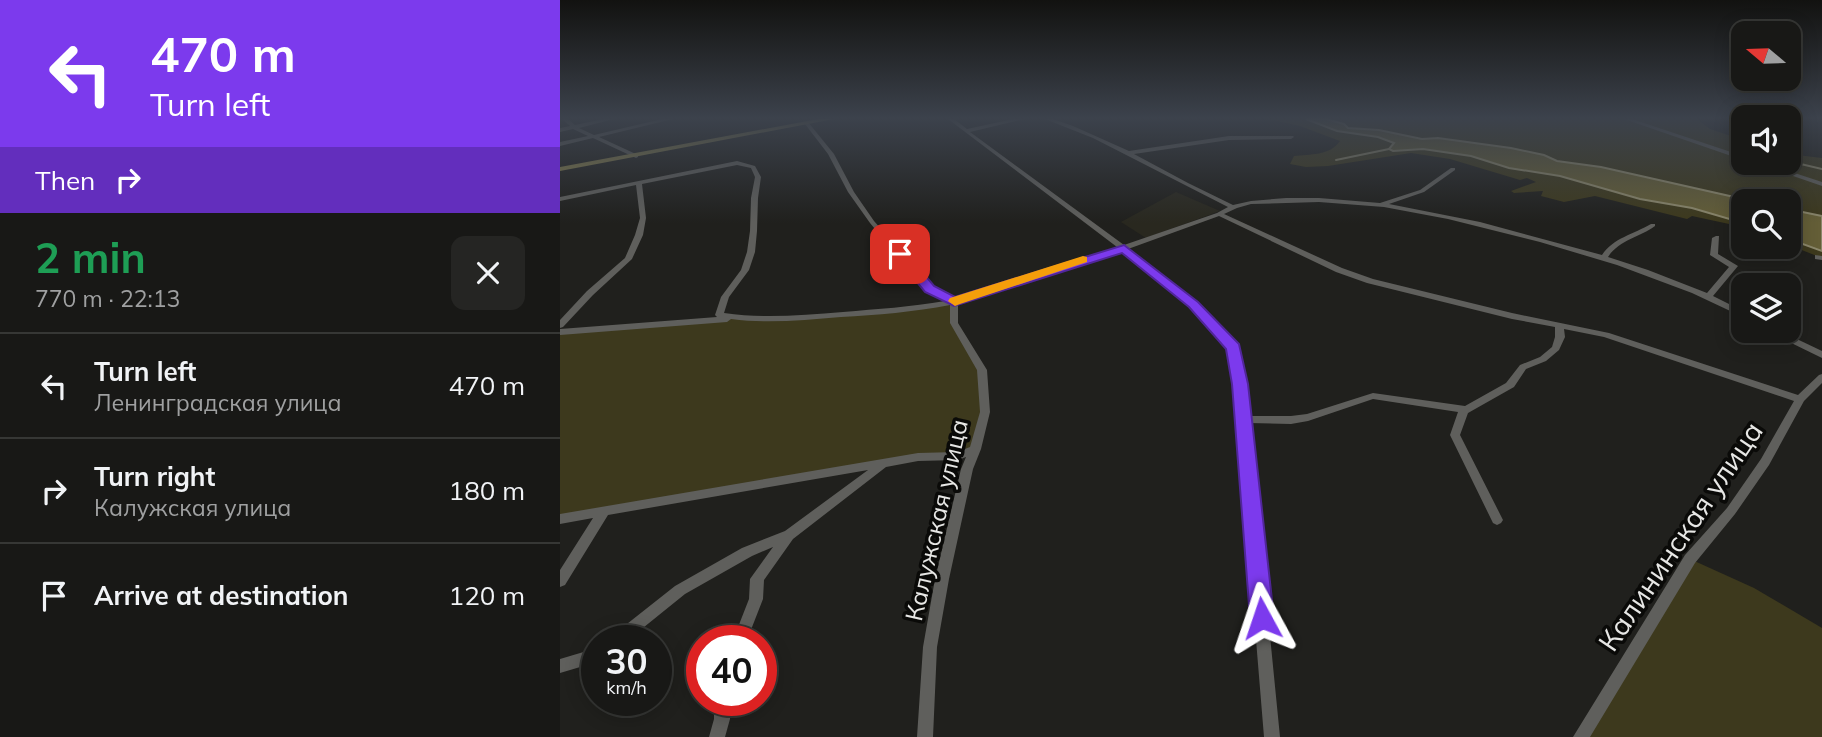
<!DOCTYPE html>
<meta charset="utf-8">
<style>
:root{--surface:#181816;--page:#252523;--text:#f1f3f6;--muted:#9fa0a1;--line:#363735}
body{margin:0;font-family:Mulish,sans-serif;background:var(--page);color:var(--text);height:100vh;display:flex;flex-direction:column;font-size:26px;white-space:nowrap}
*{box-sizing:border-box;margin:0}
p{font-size:23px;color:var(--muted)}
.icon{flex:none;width:38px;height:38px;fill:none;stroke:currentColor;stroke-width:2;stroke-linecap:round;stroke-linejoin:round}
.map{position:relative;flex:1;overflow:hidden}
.sheet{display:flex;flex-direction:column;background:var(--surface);width:560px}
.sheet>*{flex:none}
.banner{background:#7c3aed;color:#fff;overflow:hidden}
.needle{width:46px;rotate:289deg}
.buttons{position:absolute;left:1171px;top:21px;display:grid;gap:14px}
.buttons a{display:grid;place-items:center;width:70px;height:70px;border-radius:14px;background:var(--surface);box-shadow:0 4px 18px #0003,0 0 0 2px var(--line);font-size:35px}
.speed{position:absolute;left:21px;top:625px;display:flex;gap:14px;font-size:35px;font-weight:700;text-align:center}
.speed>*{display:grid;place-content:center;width:91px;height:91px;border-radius:50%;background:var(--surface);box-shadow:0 4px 18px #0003,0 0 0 2px var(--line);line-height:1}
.speed small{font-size:18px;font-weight:400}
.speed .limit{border:10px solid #d22;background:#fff;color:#111}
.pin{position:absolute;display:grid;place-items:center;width:60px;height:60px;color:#fff;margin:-30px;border-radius:14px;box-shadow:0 4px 10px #0006}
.me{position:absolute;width:77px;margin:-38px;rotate:355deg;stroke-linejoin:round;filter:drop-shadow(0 0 5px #0008)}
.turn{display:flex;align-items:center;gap:24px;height:147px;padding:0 35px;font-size:32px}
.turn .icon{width:91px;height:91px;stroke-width:2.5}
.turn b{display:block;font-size:49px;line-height:60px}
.then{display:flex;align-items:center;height:66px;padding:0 35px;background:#0003;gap:14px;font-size:26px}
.round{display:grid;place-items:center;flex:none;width:74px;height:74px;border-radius:14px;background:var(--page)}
.summary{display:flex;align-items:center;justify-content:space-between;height:119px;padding:0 35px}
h1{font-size:42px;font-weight:700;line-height:52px;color:#1e9e55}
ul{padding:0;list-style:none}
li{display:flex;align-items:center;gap:21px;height:105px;padding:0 35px;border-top:2px solid var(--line)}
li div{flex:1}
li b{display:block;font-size:26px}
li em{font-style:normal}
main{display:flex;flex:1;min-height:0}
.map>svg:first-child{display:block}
.built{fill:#29281f}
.green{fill:#3d391d}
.water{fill:#645e37;stroke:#8b876b;stroke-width:2}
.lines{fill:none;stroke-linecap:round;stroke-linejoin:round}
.stream{stroke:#8b876b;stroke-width:2}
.minor{fill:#5f5f5c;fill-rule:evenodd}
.major{fill:#857d4b;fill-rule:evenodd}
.route{fill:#7c3aed;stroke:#51269a;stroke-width:2}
.slow{fill:#f59e0b}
.labels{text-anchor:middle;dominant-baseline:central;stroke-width:7;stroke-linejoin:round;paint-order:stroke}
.street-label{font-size:24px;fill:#e7e7e5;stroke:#0a0a08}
.near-street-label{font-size:28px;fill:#e7e7e5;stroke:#0a0a08}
</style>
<main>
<section class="sheet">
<div class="banner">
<div class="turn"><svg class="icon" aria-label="left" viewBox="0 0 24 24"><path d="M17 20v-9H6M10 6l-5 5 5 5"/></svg><div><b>470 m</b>Turn left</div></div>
<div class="then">Then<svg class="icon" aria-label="right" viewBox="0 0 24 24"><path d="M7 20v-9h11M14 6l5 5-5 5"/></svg></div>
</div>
<div class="summary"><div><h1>2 min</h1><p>770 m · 22:13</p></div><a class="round"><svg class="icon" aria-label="close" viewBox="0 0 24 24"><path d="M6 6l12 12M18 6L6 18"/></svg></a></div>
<ul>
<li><svg class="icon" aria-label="left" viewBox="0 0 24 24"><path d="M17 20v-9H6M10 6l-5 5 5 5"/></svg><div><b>Turn left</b><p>Ленинградская улица</p></div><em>470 m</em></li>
<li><svg class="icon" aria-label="right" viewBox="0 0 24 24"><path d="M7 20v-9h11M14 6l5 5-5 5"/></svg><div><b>Turn right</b><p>Калужская улица</p></div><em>180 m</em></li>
<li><svg class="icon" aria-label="arrive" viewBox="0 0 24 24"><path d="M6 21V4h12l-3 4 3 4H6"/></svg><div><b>Arrive at destination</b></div><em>120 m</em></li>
</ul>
</section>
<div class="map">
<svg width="1262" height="737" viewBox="0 0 1262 737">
<rect width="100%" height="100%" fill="#20201d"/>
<polygon class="built" points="616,192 660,211 586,238 561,222"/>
<g class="green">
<path d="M708 119H1137L1150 129 1183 140V163H1228L1229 154 1262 158V258L1229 245 1228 201H1183V227L1132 216 1127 219 1035 196 1004 202 981 196 983 191 954 193 951 191 976 182 967 178 960 180 890 159 851 153 768 166 746 167 730 164 734 156C749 154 770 156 780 141L740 126Z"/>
<path d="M394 302C395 336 407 339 420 367 432 392 421 425 415 449L398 456 358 457 0 519V332L141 319H234Z"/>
<polygon points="1130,559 1194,588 1262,628 1262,737 1021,737"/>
</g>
<g class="water">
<polygon points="746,119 766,119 784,124 788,128 819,130 862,139 878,138 951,148 984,155 997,161 1041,167 1192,201 1183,201 1183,223 1132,208 1080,199 1000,176 949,168 911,156 863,149 833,151 829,149 834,143 818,137 777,131"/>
<polygon points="1228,209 1262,216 1262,251 1229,239"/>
</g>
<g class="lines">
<g class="stream">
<polyline points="776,160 829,149"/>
<polyline points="1228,161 1262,169"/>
</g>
<g class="minor">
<polygon points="2,119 8,119 15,125 43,119 54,119 19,128 34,135 102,119 113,119 39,137 78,155 78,157 76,158 33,138 0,146 0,142 28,136 13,129 0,132 0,128 10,126"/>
<path d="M388 119H394L407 129 453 119H464L410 132 564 245 657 213 668 207 533 138 485 119H493L513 126 569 151 669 136H733L734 137 731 139 669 140 574 154 628 183 673 205 691 201 726 198H759L820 203 860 190 891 168H895V170L864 192 829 204 920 222 1042 255C1053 238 1074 234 1091 224H1095V226C1080 237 1059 240 1048 257L1088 270 1147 293 1169 267 1150 255 1152 238 1156 236H1159L1158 254 1178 266 1153 296 1183 311V317L1132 293 1057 265 980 242 888 219 824 207 759 202 691 204 677 208 664 214 782 268 813 279 952 313 1049 333 1238 395 1259 375 1262 374V383L1244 401 1209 465 1175 514 1135 563 1030 737H1013L1125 555 1167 508 1201 459 1234 401 1044 337 1004 329 1005 337 999 350 986 361 966 369 954 387 908 413 900 435 943 520 941 523 937 525 933 523 890 435 898 412 813 399 748 421 731 424 689 423 720 737H704L675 384 668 349 631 307 562 251 398 303V323L427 370 430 412 421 449 413 469 389 579 377 647 373 737H357L363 647 375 579 401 469 406 457 398 460 358 461 326 467 233 539 204 580 203 599 187 640H173L189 599 190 579 213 547 192 556 125 594 68 640H51L53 635 115 586 182 548 225 531 308 470 48 515 5 585 0 587V570L33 518 0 524V514L358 453 397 452 410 447 420 412 417 370 390 323V305C354 312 317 315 281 317 244 320 208 324 171 319L167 322 0 335V329L157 317 155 315 161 297 181 270 187 252 190 231 191 198 195 177 191 168 177 165 82 184 86 218 83 235 72 259 33 295 3 327 0 328V320L27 291 65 258 75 235 80 218 76 185 0 201V197L177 161 195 166 201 177 198 198 197 231 195 252 189 270 169 297 164 313C204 319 243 315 283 312 317 309 351 307 385 301L366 291 310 223 288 192 268 154 245 124 248 122 274 154 294 192 314 221 372 287 394 299 557 247ZM659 216 776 272 807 283 952 319 995 327V337L992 347 980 357 960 365 946 383 905 406 813 393 747 414 731 416H688L685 384 676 346 637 303 568 249Z"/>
<polygon points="1064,119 1072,119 1183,156 1183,160"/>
<polygon points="1196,163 1204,163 1262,182 1262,186"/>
<polygon points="1255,255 1262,256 1262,260 1255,259"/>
<polygon points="1210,331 1220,331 1262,351 1262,358 1211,333"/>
<polygon points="37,648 37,662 0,673 0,659"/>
<polygon points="154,700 170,700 170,719 165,737 149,737 154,719"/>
</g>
<polygon class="major" points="258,119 274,119 0,171 0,167"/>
</g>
<linearGradient id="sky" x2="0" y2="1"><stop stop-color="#121210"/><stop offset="0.53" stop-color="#3c424c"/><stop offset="1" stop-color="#3c424c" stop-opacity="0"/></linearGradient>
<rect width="1262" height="223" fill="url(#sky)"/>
<polygon class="route" points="564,245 638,302 679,344 688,384 714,618 710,626 702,629 694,626 690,618 672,384 666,349 629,307 562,253 394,306 365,292 334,254 336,251 345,251 374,286 395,297"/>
<polygon class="slow" points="523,256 527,257 527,262 400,304 395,306 388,301 390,298"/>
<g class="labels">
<g class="street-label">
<text transform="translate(376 520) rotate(-77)">Калужская улица</text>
</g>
<g class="near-street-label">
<text transform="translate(1120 536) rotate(-56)">Калининская улица</text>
</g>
</g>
</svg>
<div class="buttons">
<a><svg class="needle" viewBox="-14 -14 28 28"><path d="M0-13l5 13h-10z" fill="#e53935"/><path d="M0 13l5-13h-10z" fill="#9fa0a1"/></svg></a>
<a><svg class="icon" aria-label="sound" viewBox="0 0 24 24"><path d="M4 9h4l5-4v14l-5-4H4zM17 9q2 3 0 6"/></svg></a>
<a><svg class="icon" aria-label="search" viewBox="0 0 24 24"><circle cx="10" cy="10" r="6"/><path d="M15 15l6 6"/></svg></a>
<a><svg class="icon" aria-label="layers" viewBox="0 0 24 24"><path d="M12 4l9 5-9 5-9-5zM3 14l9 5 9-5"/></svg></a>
</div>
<div class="speed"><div>30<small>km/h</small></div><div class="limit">40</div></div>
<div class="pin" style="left:340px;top:254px;background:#d93025"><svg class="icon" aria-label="arrive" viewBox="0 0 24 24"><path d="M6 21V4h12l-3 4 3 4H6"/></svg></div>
<svg class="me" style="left:702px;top:618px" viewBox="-20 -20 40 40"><path d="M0-17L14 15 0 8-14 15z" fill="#7c3aed" stroke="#fff" stroke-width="4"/></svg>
</div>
</main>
